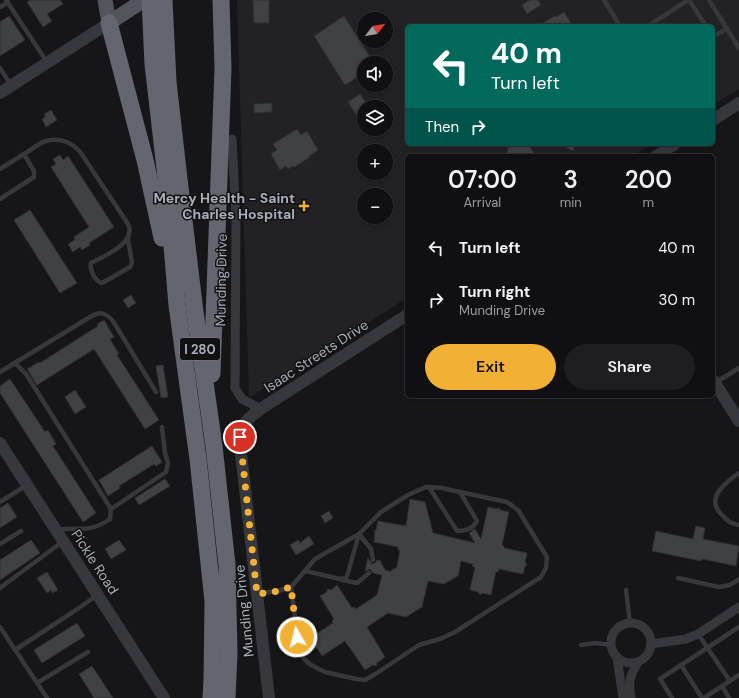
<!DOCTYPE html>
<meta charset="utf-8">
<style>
:root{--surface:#101012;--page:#1e1e20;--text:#f1f3f6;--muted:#9c9d9f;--line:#303032;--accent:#f2b134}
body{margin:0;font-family:"DM Sans",sans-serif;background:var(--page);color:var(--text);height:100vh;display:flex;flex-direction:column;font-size:15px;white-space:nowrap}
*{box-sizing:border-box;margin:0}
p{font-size:13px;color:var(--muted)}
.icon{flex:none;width:22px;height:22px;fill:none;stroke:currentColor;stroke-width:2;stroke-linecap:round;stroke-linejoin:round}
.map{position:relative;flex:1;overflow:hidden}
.sheet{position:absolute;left:405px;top:154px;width:310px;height:244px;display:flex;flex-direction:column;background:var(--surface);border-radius:6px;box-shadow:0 2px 6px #0003,0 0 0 1px var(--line)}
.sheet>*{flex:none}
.top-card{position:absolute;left:405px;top:24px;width:310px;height:122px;border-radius:6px;box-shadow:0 2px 6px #0003,0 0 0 1px var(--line);background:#00695c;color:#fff;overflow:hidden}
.needle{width:26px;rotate:59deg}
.buttons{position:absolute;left:357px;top:12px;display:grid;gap:8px}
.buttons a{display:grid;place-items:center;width:36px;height:36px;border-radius:50%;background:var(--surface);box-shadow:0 2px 6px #0003,0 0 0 1px var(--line);font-size:20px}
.pin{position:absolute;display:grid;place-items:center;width:34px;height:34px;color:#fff;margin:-17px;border:2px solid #fff;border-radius:50%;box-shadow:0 1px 4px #0007}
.me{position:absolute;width:44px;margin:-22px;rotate:352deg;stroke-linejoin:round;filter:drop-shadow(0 0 3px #0008)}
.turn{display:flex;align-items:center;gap:14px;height:84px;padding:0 20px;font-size:18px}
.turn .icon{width:52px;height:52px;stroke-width:2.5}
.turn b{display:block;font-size:28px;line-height:34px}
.then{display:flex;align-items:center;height:38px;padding:0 20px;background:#0003;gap:8px;font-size:15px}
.eta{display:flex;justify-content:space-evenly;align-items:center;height:68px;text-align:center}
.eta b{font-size:24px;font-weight:600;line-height:28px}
.button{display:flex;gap:8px;margin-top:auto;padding:8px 20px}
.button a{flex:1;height:46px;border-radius:24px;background:var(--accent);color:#111;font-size:16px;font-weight:600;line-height:46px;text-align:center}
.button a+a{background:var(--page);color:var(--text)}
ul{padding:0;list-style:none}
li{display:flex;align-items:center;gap:12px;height:52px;padding:0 20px}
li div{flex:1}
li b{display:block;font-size:15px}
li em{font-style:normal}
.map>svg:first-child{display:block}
.built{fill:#222225;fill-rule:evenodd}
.building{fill:#404145;stroke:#303034}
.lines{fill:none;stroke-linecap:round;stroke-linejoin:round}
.service{stroke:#37383d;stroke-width:4.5}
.minor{stroke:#37383d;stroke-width:9}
.tertiary{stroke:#37383d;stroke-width:12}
.primary{stroke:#53555c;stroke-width:15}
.motorway{stroke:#63666e;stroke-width:17}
.route{stroke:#f2b134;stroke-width:7;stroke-dasharray:0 12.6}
.poi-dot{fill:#f2b134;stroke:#111113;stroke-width:1.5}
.labels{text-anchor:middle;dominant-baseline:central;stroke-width:3;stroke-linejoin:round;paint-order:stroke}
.shield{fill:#111113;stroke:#7b7e86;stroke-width:1}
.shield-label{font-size:13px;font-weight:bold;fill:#a8adb8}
.poi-label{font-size:14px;font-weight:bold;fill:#a8adb8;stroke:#111113;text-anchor:end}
.street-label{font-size:14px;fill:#a8adb8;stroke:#111113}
</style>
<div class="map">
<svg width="739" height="698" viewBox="0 0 739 698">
<rect width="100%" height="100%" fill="#161618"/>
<path class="built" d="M237 0H739V89L713 105V26H407V144H652L633 156H407V298L249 398ZM364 19H386V41H364ZM364 63H386V85H364ZM364 107H386V129H364ZM364 151H386V173H364ZM364 195H386V217H364Z"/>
<g class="building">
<polygon points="31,0 60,0 63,4 47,14 52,21 43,27 27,2"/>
<polygon points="253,0 269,0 269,23 254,23"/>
<polygon points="530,0 538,0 541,5 527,14 522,5"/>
<polygon points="564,12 573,26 538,26 555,16 556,17"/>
<polygon points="9,16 25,40 0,56 0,22"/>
<polygon points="344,16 374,63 364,63 364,73 345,85 314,36"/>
<polygon points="360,94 369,107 364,107 364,113 358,117 348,102"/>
<polygon points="272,103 272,112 254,113 254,104"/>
<polygon points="51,110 57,120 46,127 42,119 46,116 44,114"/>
<polygon points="297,129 301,135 307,131 318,150 309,156 310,157 294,167 293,166 288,169 286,166 280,170 271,154 277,150 273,144"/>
<polygon points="505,144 528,144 536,156 506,156 508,148"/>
<polygon points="559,144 576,144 573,151"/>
<polygon points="60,155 63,160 68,156 114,227 89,243 90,245 82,250 80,247 73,252 68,244 75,240 74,237 89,227 51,167 56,164 53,159"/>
<polygon points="30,210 77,283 60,293 14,220"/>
<polygon points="131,295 136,303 128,308 123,300"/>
<polygon points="104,320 114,337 110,339 119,354 117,355 159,420 145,429 94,349 37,385 27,369 39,362 40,363 98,326 97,324"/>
<polygon points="163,365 168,397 161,398 156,366"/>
<polygon points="10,379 45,432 48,430 56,444 53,446 96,513 83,522 0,393 0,386"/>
<polygon points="75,390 86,407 75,414 65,397"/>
<polygon points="152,446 162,462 156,466 154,464 119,486 120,488 108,496 99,480"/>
<polygon points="165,479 170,486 139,505 135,498"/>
<polygon points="410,499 425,502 433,533 475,543 469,533 475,529 481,539 488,507 497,509 499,508 500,510 509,512 502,545 504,546 504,548 527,553 525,562 527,565 525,566 523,574 499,569 498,572 496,571 491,595 482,593 480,595 478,592 470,590 475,567 472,566 473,564 461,561 458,576 444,584 428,581 422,607 406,617 388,613 367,627 385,657 377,663 376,666 373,665 365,670 345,641 322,656 317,648 314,648 315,645 310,638 333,623 332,621 334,619 320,596 327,592 327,589 331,590 337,585 352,608 354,607 356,609 377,595 382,575 373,573 370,569 365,571 368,558 372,564 375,563 377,560 381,561 381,563 386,571 388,570 389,572 397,567 400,550 398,550 398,547 374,542 375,533 374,531 376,530 378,521 406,526"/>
<polygon points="8,503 17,517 0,528 0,508"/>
<polygon points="329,511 333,518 325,523 321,516"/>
<polygon points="696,526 705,528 703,539 739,546 736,566 702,559 701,561 652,551 656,531 693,539"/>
<polygon points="309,536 314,544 296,555 290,545 298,540 300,543"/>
<polygon points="31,540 40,553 0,580 0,560"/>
<polygon points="119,540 126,550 111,559 105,549"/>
<polygon points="47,572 58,590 52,593 51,590 47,593 37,578"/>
<polygon points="77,623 85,636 42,663 34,650"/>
<polygon points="92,666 113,698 94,698 79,674"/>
</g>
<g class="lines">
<g class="service">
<polyline points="6,0 47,62"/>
<polyline points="604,0 620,26"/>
<polyline points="689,0 706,26"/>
<polyline points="709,0 739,48"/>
<polyline points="0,7 8,2"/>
<polyline points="648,26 688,0"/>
<polyline points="713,36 727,29"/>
<polyline points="0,68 11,85"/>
<path d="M24 154C31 150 39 143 46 141 60 137 73 143 81 153L128 224C137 243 104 256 91 263 89 270 95 280 101 283L104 282 130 267 132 263 128 239"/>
<polyline points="0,169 24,154 34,171 34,177 0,199"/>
<path d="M13 364H16L26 374 111 509 110 519C89 534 79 526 57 530"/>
<path d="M0 372 90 317C100 311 105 312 113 321L156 392"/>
<polyline points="715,383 739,368"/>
<path d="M739 473C726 482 705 498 721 514 728 521 729 523 739 525"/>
<polyline points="0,502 27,485"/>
<polyline points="111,509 166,472 168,463 165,453 162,427"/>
<polyline points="359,534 371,549 373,560"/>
<polyline points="0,544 21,531"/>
<polyline points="306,571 340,579 346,578 348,573 359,534"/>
<polyline points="678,578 719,587 730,585 739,579"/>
<polyline points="342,580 357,583 369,573"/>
<polyline points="291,587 299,647 304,659 311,665 325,672 356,679 365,680 377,673 419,645 440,639 455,632 541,577 546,568 547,557 518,510 507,502 460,492"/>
<polyline points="0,588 62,542"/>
<polyline points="626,590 630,623"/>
<path d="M259 593 278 591 291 587 315 559 359 534 381 512 408 495 426 487 442 488 460 492 477 521C473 529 465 531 457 531L429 487"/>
<polyline points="0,627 47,698"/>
<polyline points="698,634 730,681"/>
<polyline points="581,645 595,643 611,645"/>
<polyline points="15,650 73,612 96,596"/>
<polyline points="681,665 702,698"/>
<polyline points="37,683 88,652"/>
<polyline points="722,686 729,698"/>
<polyline points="672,698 660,679 739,627"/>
<polyline points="704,698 739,675"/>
</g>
<g class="minor">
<polyline points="232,139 236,219 235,388 242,399 261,409"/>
<circle cx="631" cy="643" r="20"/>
<polyline points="651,644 686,639 698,634 739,607"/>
<polyline points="617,657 623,698"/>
<path d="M631 698C628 681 630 676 638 662"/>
</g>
<g class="tertiary">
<polyline points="0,93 109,23"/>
<polyline points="713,120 739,103"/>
<polyline points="656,156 675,144"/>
<polyline points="713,380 739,421"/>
<polyline points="0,443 164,698"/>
<path d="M269 698 240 445C239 424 246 420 262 408L407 315"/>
</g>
<polyline class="primary" points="105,0 109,23 144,0"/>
<g class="motorway">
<polyline points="150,0 153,64 167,186 177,305 198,459 213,601 212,680 211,698"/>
<polyline points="164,0 168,82 179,179 195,312 214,446 227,565 229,653 227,698"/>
<polyline points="109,23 145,160 162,238"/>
<polyline points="212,374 223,68 221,0"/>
</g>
</g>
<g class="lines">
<polyline class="route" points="240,437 257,594 278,591 291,587 297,637"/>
</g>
<path class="poi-dot" d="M302 200h4v4h4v4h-4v4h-4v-4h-4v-4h4z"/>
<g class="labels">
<rect class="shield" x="180" y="338" width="40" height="22" rx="3"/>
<g class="shield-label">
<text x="200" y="349">I 280</text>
</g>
<g class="poi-label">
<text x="295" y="198">Mercy Health - Saint<tspan x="295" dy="16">Charles Hospital</tspan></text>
</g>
<g class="street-label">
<text transform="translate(221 280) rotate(-89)">Munding Drive</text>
<text transform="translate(316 356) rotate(-33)">Isaac Streets Drive</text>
<text transform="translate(95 562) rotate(57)">Pickle Road</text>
<text transform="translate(244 611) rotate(-96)">Munding Drive</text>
</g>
</g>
</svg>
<div class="buttons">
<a><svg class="needle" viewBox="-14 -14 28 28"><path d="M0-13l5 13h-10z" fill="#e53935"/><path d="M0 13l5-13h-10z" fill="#9c9d9f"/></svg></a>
<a><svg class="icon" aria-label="sound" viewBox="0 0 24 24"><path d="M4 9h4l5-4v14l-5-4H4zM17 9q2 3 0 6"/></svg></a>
<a><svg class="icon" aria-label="layers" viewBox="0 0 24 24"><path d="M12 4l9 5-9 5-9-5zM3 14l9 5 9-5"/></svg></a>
<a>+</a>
<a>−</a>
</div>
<div class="pin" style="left:240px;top:437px;background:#d93025"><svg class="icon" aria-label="arrive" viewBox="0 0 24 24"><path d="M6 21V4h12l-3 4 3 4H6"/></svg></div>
<svg class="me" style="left:297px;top:637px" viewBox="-20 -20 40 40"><circle r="17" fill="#f2b134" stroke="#fff" stroke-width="3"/><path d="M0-11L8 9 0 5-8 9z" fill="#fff"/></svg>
<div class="top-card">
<div class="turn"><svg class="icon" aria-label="left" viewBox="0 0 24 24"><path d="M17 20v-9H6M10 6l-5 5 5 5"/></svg><div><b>40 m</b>Turn left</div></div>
<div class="then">Then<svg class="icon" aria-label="right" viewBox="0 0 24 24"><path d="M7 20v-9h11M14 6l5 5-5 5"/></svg></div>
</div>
<section class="sheet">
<div class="eta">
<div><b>07:00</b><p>Arrival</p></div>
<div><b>3</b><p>min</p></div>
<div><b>200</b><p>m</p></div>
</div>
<ul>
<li><svg class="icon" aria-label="left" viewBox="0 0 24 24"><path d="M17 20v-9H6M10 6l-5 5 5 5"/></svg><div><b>Turn left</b></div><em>40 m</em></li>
<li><svg class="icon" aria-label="right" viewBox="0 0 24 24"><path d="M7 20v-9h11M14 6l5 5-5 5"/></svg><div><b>Turn right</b><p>Munding Drive</p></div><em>30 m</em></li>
</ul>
<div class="button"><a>Exit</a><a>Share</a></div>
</section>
</div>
